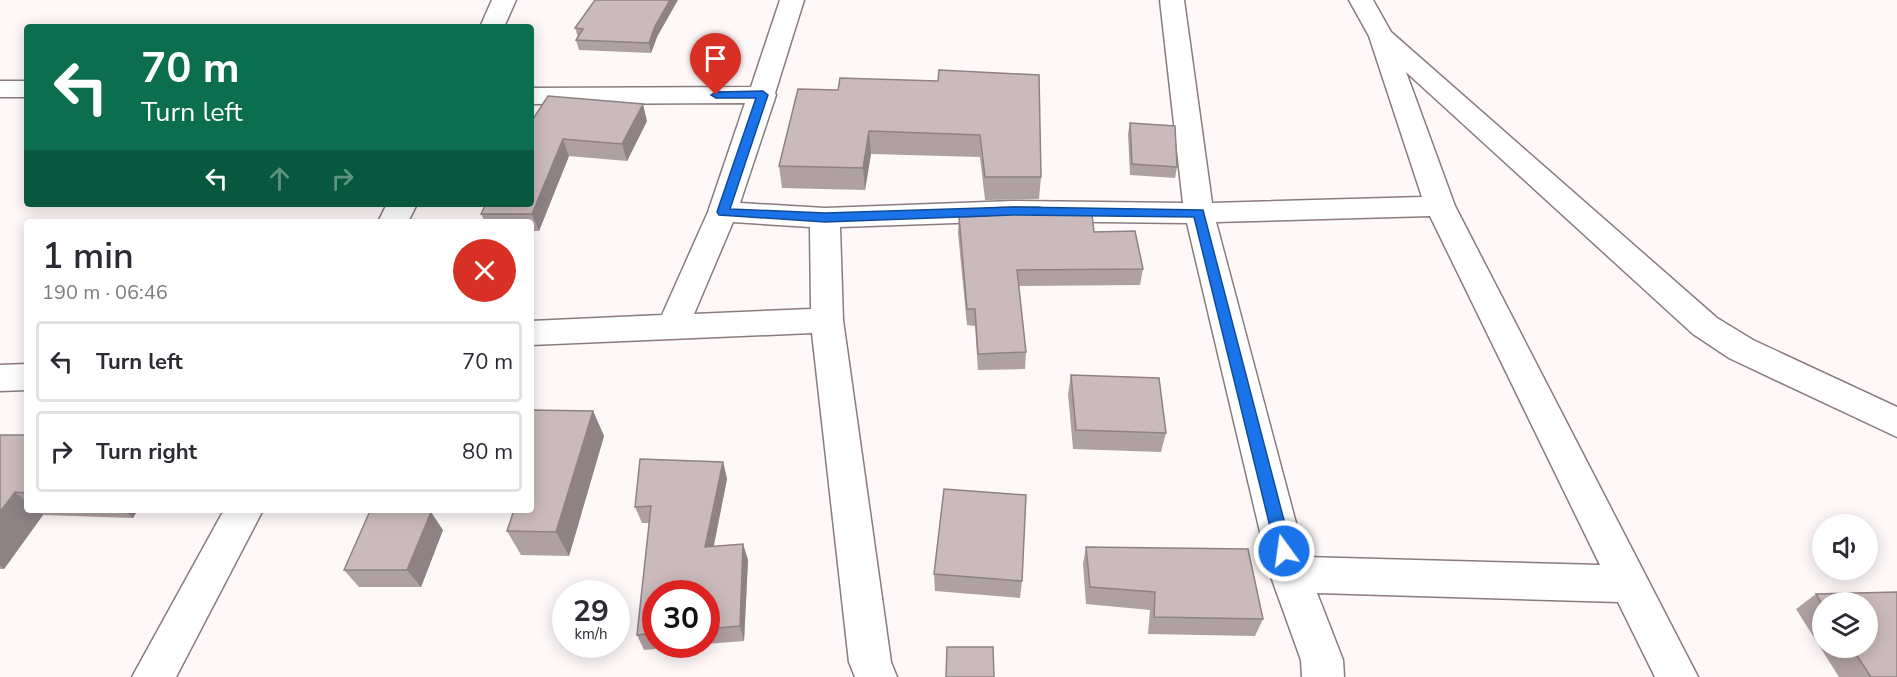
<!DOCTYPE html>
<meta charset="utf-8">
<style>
:root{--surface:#fff;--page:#f7f7f7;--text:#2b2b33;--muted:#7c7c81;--line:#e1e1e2}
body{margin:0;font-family:"Nunito Sans",sans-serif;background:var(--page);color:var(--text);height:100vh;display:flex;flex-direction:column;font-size:22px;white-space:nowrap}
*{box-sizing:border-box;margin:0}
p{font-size:20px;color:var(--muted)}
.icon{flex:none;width:33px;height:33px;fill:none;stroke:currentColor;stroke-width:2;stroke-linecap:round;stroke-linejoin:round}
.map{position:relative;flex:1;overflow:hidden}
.sheet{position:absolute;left:24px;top:219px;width:510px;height:294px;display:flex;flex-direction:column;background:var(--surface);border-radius:6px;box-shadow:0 3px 15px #0003}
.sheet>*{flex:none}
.banner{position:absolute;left:24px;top:24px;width:510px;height:183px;border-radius:6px;box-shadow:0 3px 15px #0003;background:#0b6e4f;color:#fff;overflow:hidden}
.buttons{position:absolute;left:1812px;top:514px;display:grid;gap:12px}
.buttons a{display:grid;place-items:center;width:66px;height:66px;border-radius:50%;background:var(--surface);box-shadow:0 3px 15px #0003;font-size:30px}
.speed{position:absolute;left:552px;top:580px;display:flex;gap:12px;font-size:30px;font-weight:700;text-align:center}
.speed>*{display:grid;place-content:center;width:78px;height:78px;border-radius:50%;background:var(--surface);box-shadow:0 3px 15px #0003;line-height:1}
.speed small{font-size:15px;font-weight:400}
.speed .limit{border:9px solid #d22;background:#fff;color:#111}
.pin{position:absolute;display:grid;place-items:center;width:51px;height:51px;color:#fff;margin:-62px -26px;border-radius:50% 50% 50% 0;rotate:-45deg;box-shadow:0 0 6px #0007}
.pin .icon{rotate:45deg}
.me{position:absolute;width:66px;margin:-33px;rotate:346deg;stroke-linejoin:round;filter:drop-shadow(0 0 4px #0008)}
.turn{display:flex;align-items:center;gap:21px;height:126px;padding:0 18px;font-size:27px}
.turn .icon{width:78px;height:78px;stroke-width:2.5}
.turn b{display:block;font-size:42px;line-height:51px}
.lanes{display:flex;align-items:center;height:57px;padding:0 18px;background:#0003;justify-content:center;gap:30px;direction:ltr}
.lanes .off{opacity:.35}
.round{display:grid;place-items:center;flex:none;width:63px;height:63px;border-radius:32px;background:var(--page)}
.overview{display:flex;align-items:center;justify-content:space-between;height:102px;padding:0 18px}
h1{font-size:36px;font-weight:600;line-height:45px}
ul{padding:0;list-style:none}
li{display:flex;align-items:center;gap:18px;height:81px;margin:0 12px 9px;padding:0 6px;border:3px solid var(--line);border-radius:6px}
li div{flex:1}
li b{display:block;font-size:22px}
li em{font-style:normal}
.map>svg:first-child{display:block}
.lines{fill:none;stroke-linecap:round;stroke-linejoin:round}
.minor-casing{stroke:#8a7b7d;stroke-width:3}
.secondary-casing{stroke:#8a7b7d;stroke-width:3}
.minor{fill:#fff;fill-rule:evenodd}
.secondary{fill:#fff;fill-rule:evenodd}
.wall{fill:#afa0a2;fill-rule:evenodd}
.shaded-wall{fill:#8e8284}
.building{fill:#cbbabc;stroke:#8e8284;stroke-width:1.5}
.route{fill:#1a73e8;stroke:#114b97;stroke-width:1.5}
</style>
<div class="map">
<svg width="1897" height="677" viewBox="0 0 1897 677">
<rect width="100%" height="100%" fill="#fff8f9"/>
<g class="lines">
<g class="minor-casing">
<g id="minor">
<path d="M780 0H804L775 93 776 95 740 203 825 208 1013 201 1183 203 1160 0H1184L1212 203 1422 197 1369 36 1349 0H1373L1391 32 1717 318 1753 340 1897 407V437L1729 358 1693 334 1406 72 1455 206 1698 677H1655L1618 602 1317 593 1343 660 1344 677H1302L1301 660 1270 574 1187 223 1013 221 840 227 843 320 891 662 897 677H855L849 662 812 333 531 345V321L662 315 708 212 745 103 531 104V88L751 87ZM1430 216 1600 565 1305 557 1216 222ZM733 222 810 227 811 309 694 314Z"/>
<rect x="0" y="81" width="27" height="16"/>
<polygon points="27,364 27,390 0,391 0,365"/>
</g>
</g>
<g class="secondary-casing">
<g id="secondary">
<polygon points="492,0 516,0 504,27 480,27"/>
<polygon points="387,204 417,204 408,222 378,222"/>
<polygon points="224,510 263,510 176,677 132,677"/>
</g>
</g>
<use href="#minor" class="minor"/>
<use href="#secondary" class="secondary"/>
</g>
<g class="wall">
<polygon points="575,28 657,37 651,53 579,50 576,40 578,37"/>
<polygon points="938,81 1041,177 1039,199 985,200 980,157 871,154 865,190 782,188 779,166"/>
<polygon points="647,121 627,161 569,156 539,231 531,231 531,222 485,222 481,214 531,122"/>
<polygon points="1130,123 1177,167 1175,178 1130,175 1128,134"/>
<polygon points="988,208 1041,215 1094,232 1143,269 1140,285 1019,286 1026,352 1025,369 978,370 975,326 967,325 958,233 959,217 988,216"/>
<polygon points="1071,375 1166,433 1161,452 1073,449 1068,394"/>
<polygon points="593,411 604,436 569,556 521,555 507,531 514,512 454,511 453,510 531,510"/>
<polygon points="0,435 27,435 27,510 138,510 133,518 43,515 4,569 0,569"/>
<polygon points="723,462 727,479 714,546 743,544 748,560 744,641 706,644 706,594 656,594 656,645 698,645 644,650 637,635 649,523 642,523 635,507"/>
<polygon points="443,530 421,587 359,587 344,570"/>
<polygon points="1086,547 1263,619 1255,636 1148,634 1150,610 1086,604 1083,564"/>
<polygon points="934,574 1022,581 1020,598 935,591"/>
<path d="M1816 594 1897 677H1839L1796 609ZM1822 603 1868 648H1822Z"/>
</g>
<g class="shaded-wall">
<polygon points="670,0 678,0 657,37 651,53 649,43 655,26"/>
<polygon points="643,104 647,121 627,161 622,144"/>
<polygon points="869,131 871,154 865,190 863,168"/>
<polygon points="563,139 569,156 539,231 532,214"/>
<polygon points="593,411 604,436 569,556 556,532"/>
<polygon points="723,462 727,479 710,563 705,547"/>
<polygon points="15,492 27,502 27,510 37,510 43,515 4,569 0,566 0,512"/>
<polygon points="124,510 138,510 133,518"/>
<polygon points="431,512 443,530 421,587 407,570"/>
<polygon points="743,544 748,560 744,641 740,626"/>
</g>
<g class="building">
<polygon points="595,0 670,0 655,26 649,43 576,40 583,29 575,28"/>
<polygon points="939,70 1039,75 1041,177 985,177 980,135 869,131 863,168 779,166 798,89 838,90 840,78 938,81"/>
<polygon points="548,96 643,104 622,144 563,139 532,214 481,214 486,204 531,204 531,122"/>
<polygon points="1130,123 1175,126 1177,167 1132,164"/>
<polygon points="1014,207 1040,207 1041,215 1092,214 1094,232 1135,231 1143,269 1017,270 1026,352 978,354 975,309 967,309 959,217 989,216 988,208"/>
<polygon points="1071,375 1159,378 1166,433 1076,430"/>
<polygon points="531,410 593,411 556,532 507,531 514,510 531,510"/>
<polygon points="0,435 27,435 27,493 15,492 0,512"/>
<polygon points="640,459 723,462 705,547 743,544 740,626 706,629 706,594 656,594 656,633 637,635 651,506 635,507"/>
<polygon points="944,489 1026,495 1022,581 934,574"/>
<polygon points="370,511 431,512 407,570 344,570"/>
<polygon points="1086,547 1248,549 1263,619 1154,617 1155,592 1090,587"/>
<polygon points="1897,592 1897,677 1871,677 1852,648 1868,648 1868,603 1822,603 1822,604 1816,594"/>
<polygon points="947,647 993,647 994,677 946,677"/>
</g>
<polygon class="route" points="763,91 768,95 730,209 825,213 1013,207 1203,210 1292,551 1290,556 1284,559 1278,556 1276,551 1194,217 1013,215 825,222 719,215 717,212 756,98 716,98 711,95 716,92"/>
</svg>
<div class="buttons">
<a><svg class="icon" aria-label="sound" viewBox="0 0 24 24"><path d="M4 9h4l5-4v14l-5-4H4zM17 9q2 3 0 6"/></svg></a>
<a><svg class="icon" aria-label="layers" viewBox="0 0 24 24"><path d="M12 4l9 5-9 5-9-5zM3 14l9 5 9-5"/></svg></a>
</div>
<div class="speed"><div>29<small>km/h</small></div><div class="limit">30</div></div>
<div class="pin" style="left:716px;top:95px;background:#d93025"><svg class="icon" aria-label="arrive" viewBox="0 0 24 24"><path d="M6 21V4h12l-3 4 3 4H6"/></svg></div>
<svg class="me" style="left:1284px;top:551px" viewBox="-20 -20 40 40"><circle r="17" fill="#1a73e8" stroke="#fff" stroke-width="3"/><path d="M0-11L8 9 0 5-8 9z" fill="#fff"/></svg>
<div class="banner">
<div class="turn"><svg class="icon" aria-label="left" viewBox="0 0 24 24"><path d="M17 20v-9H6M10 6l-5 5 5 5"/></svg><div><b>70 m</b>Turn left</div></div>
<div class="lanes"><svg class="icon" aria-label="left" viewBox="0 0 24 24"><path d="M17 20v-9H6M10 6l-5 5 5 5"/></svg><svg class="icon off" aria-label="ahead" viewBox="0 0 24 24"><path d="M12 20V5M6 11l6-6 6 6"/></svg><svg class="icon off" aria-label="right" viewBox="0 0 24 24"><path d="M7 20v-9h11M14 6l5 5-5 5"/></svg></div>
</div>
<section class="sheet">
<div class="overview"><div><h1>1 min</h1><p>190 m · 06:46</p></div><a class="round" style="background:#d93025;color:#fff"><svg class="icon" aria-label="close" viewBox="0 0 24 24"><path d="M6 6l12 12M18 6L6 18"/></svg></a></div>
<ul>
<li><svg class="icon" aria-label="left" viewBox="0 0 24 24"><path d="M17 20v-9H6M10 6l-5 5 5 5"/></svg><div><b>Turn left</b></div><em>70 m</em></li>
<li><svg class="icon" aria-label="right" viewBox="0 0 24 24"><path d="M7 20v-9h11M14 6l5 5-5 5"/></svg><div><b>Turn right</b></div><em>80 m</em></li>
</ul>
</section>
</div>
